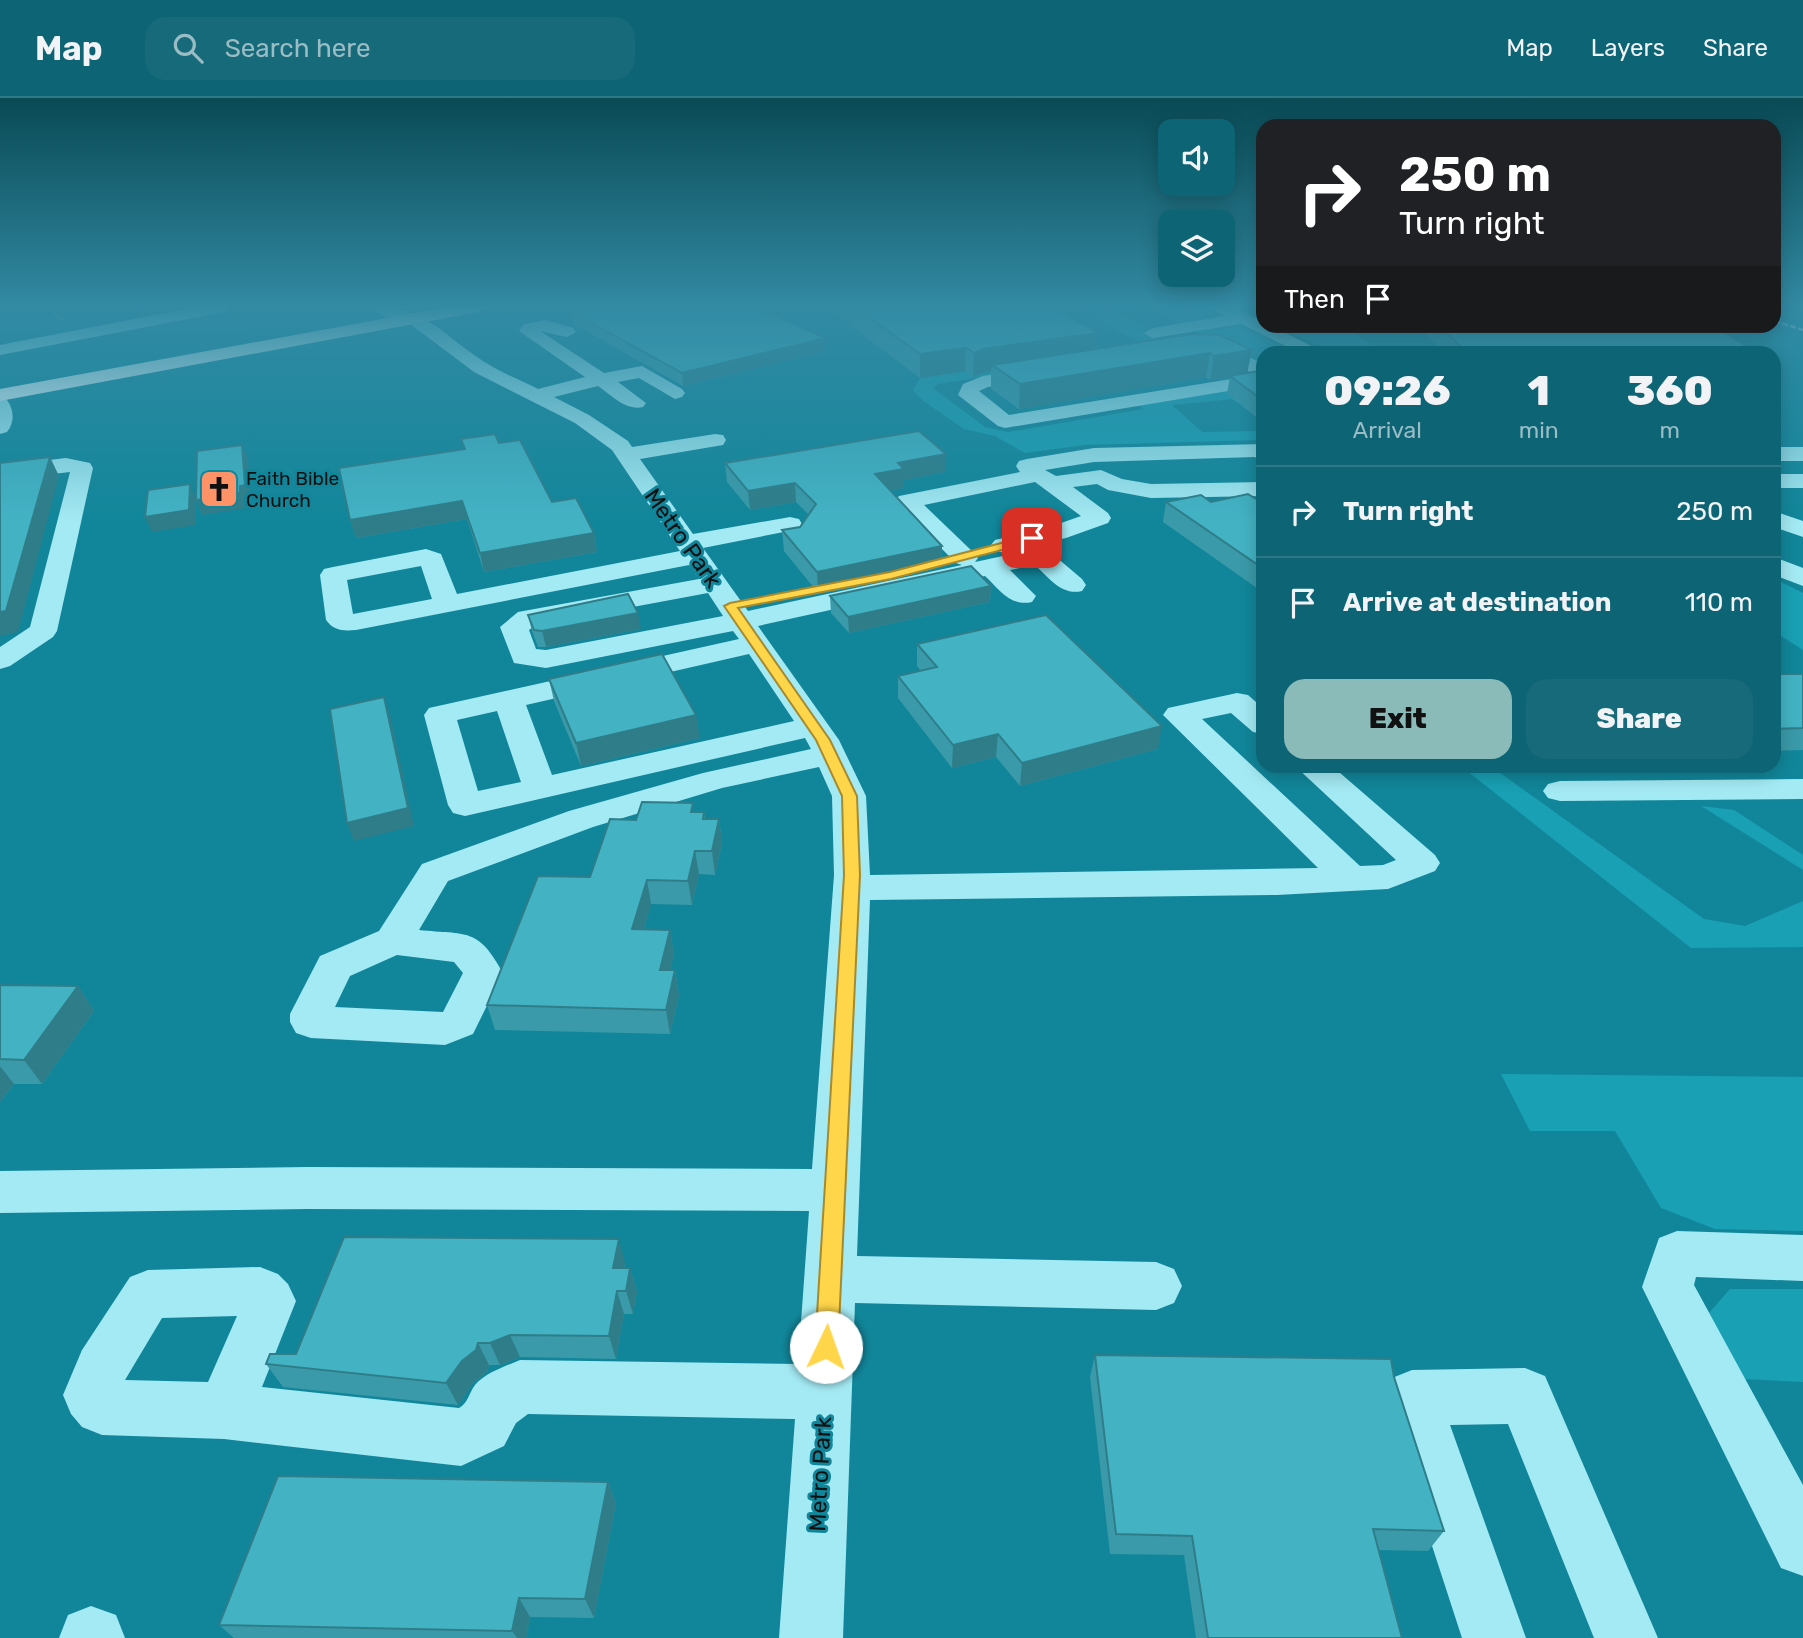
<!DOCTYPE html>
<style>
:root{--surface:#0d6474;--page:#166a79;--text:#f1f3f6;--muted:#9abdc5;--line:#2d7886;--accent:#8bbbb9}
body{margin:0;font-family:Rubik,sans-serif;background:var(--page);color:var(--text);height:100vh;display:flex;flex-direction:column;font-size:26px;white-space:nowrap}
*{box-sizing:border-box;margin:0}
p{font-size:23px;color:var(--muted)}
.icon{flex:none;width:38px;height:38px;fill:none;stroke:currentColor;stroke-width:2;stroke-linecap:round;stroke-linejoin:round}
.map{position:relative;flex:1;overflow:hidden}
.sheet{position:absolute;left:1256px;top:248px;width:525px;height:427px;display:flex;flex-direction:column;background:var(--surface);border-radius:21px;box-shadow:0 4px 18px #0003}
.sheet>*{flex:none}
.guide{position:absolute;left:1256px;top:21px;width:525px;height:214px;border-radius:21px;box-shadow:0 4px 18px #0003;background:#202124;color:#fff;overflow:hidden}
.buttons{position:absolute;left:1158px;top:21px;display:grid;gap:14px}
.buttons a{display:grid;place-items:center;width:77px;height:77px;border-radius:14px;background:var(--surface);box-shadow:0 4px 18px #0003;font-size:35px}
.pin{position:absolute;display:grid;place-items:center;width:60px;height:60px;color:#fff;margin:-30px;border-radius:14px;box-shadow:0 4px 10px #0006}
.me{position:absolute;width:77px;margin:-38px;rotate:3deg;stroke-linejoin:round;filter:drop-shadow(0 0 5px #0008)}
.turn{display:flex;align-items:center;gap:24px;height:147px;padding:0 28px;font-size:32px}
.turn .icon{width:91px;height:91px;stroke-width:2.5}
.turn b{display:block;font-size:49px;line-height:60px}
.then{display:flex;align-items:center;height:66px;padding:0 28px;background:#0003;gap:14px;font-size:26px}
.eta{display:flex;justify-content:space-evenly;align-items:center;height:119px;text-align:center}
.eta b{font-size:42px;font-weight:800;line-height:49px}
.cta{display:flex;gap:14px;margin-top:auto;padding:14px 28px}
.cta a{flex:1;height:80px;border-radius:21px;background:var(--accent);color:#111;font-size:28px;font-weight:800;line-height:80px;text-align:center}
.cta a+a{background:var(--page);color:var(--text)}
ul{padding:0;list-style:none}
li{display:flex;align-items:center;gap:21px;height:91px;padding:0 28px;border-top:2px solid var(--line)}
li div{flex:1}
li b{display:block;font-size:26px}
li em{font-style:normal}
header{display:flex;align-items:center;gap:42px;box-sizing:border-box;height:98px;padding:0 35px;background:var(--surface);border-bottom:2px solid var(--line)}
header strong{font-size:33px}
nav{display:flex;gap:38px;margin-inline-start:auto;font-size:24px}
.search{width:490px;height:63px;background:var(--page);display:flex;align-items:center;gap:18px;box-sizing:border-box;padding:0 24px;border-radius:21px;color:var(--muted);font-size:26px}
.map>svg:first-child{display:block}
.green{fill:#19a0b4}
.lines{fill:none;stroke-linecap:round;stroke-linejoin:round}
.path{stroke:#a4eaf4;stroke-width:2.5;stroke-dasharray:2 2.5;stroke-linecap:butt}
.minor{fill:#a4eaf4;fill-rule:evenodd}
.major{fill:#f1fcff;fill-rule:evenodd}
.rail{stroke:#fff;stroke-width:2.5;stroke-dasharray:6 2.5;stroke-linecap:butt}
.wall{fill:#3a9aa9}
.shaded-wall{fill:#2f7d89}
.building{fill:#43b3c4;stroke:#2f7d89;stroke-width:2}
.route{fill:#ffd54a;stroke:#a68a30;stroke-width:2}
.labels{text-anchor:middle;dominant-baseline:central;stroke-width:6;stroke-linejoin:round;paint-order:stroke}
.far-poi-label{font-size:19px;fill:#111;stroke:#11869a;text-anchor:start}
.street-label{font-size:23px;fill:#111;stroke:#11869a}
</style>
<header>
<strong>Map</strong>
<div class="search"><svg class="icon" aria-label="search" viewBox="0 0 24 24"><circle cx="10" cy="10" r="6"/><path d="M15 15l6 6"/></svg>Search here</div>
<nav><a>Map</a><a>Layers</a><a>Share</a></nav>
</header>
<div class="map">
<svg width="1803" height="1540" viewBox="0 0 1803 1540">
<rect width="100%" height="100%" fill="#11869a"/>
<g class="green">
<path d="M1083 209H1201L1224 220 1186 228 1148 210 1118 215 1145 229 1140 230C1157 246 1172 240 1199 236L1195 233 1242 228 1300 255 1264 256 1263 269 1182 248 938 286 933 290 985 329 1008 334 1144 311 1136 306 1263 286 1237 304 1232 301 1172 307 1202 334 1263 333V346L1260 342 1085 347 1025 355 995 338 964 331 922 302 913 292 920 280 1144 247 1081 212Z"/>
<polygon points="1275,228 1702,228 1706,229 1705,235 1359,233 1353,235 1387,255 1340,256"/>
<polygon points="1775,481 1803,495 1803,552 1775,534"/>
<polygon points="1462,669 1492,669 1704,821 1745,828 1803,803 1803,849 1691,850"/>
<polygon points="1701,708 1734,712 1803,757 1803,772"/>
<polygon points="1501,976 1803,979 1803,1133 1715,1131 1661,1110 1615,1033 1530,1033"/>
<polygon points="1730,1191 1803,1191 1803,1284 1743,1281 1709,1215"/>
</g>
<g class="lines">
<polyline class="path" points="48,209 62,222"/>
<g class="minor">
<polygon points="196,209 233,209 225,214 0,257 0,247"/>
<path d="M373 209C430 209 444 240 488 266 504 276 522 283 538 291L585 279 519 233 524 226 546 222 573 230 576 234 567 239 540 233 604 275 642 268 682 291 685 295 682 299 675 301 639 280 618 284 646 305 643 309C626 313 611 297 598 288L554 299 589 317 628 343 632 349 715 336 723 337 726 342 723 347 640 361 693 436 790 419 799 421 802 426 799 431 703 450 748 513 962 467 956 465 899 408 895 403 899 398 1020 374 1016 368 1019 363 1027 361 1094 350 1264 346V362L1254 359 1094 364 1045 372 1056 378 1101 372 1122 381 1151 386 1264 384V398L1151 400 1108 392 1097 386 1073 389 1108 415 1111 420 1108 425 1066 440 1004 455 995 452 991 447 995 442 1050 429 1081 418 1035 384 924 407 974 455 978 460 975 464 1040 450 1049 453 1082 481 1086 487 1082 493C1062 498 1049 480 1035 467L1010 472 1036 498 1032 504C1010 509 999 491 985 478L758 528 839 642 866 698 870 777 1318 770 1163 617 1168 610 1237 595 1248 597 1264 611V636L1253 634 1231 615 1202 621 1360 768 1383 767 1396 762 1295 668H1332L1435 757 1440 765 1435 773 1388 791 1277 797 870 802 857 1158 1156 1164 1174 1171 1182 1188 1174 1205 1156 1212 855 1205 843 1540H779L795 1321 528 1316 516 1325 504 1348 461 1368 224 1341 102 1337 82 1329 71 1316 63 1297 82 1252 130 1179 148 1172 260 1169 278 1176 288 1186 296 1203 262 1289 459 1310C468 1305 469 1295 475 1287 485 1275 506 1268 520 1262L798 1266 809 1113 308 1111 0 1115V1073L308 1069 812 1071 834 777 832 698 819 669 722 690 593 729 448 783 419 832C467 837 478 829 503 875L473 936 445 947 311 940 296 935 290 924V916L320 858 379 833 422 766 569 713 703 675 811 651 805 640 465 718 453 715 448 707 424 617 429 610 739 541 733 533 546 570 514 565 500 529 518 514 699 481 689 467 356 532C343 533 334 533 326 522L320 477 324 471 333 469 426 451 441 456 457 496 680 453 612 352 575 325 474 274 409 225 384 219ZM421 468 432 501 353 516 347 482ZM708 495 723 518 546 552 536 551 529 532 536 527ZM749 556 794 623 552 677 526 607ZM497 613 521 684 478 693 457 622ZM397 857 454 864 463 875 443 914 335 909 350 878ZM237 1218 208 1284 125 1282 162 1220Z"/>
<polygon points="1211,209 1233,209 1264,224 1264,228 1272,228 1327,256 1302,256 1241,226 1153,240 1144,235 1153,230 1225,218"/>
<polygon points="1202,246 1226,249 1264,266 1264,287 1005,330 998,328 958,297 963,286 983,278 1041,269 1048,271 1051,275 1048,279 988,289 979,293 1009,317 1256,277 1216,258 1196,255 1193,251 1196,247"/>
<path d="M0 300 7 302C14 312 15 324 7 334L0 336Z"/>
<rect x="1774" y="349" width="29" height="14"/>
<polygon points="66,360 90,365 93,370 57,533 53,539 10,568 0,571 0,549 30,529 70,374 0,382 0,368"/>
<rect x="1774" y="376" width="29" height="14"/>
<polygon points="1774,413 1803,423 1803,439 1774,429"/>
<polygon points="1774,459 1803,470 1803,488 1774,477"/>
<polygon points="1803,681 1803,701 1560,703 1548,700 1543,693 1548,686 1560,683"/>
<polygon points="1677,1133 1803,1137 1803,1183 1696,1179 1694,1187 1803,1387 1803,1478 1781,1470 1642,1189 1659,1140"/>
<polygon points="1525,1270 1545,1278 1658,1540 1594,1540 1508,1326 1450,1327 1526,1540 1462,1540 1384,1300 1392,1280 1412,1272"/>
<polygon points="91,1508 116,1517 125,1540 59,1540 68,1517"/>
</g>
<polygon class="major" points="447,209 486,209 478,214 0,303 0,291"/>
<polyline class="rail" points="1774,223 1803,232"/>
</g>
<g class="wall">
<polygon points="826,209 1053,209 1098,235 1097,251 1193,236 1248,275 1264,272 1264,325 1227,296 1230,279 1210,282 1206,279 1019,311 991,291 991,274 983,275 973,279 965,273 920,280"/>
<polygon points="572,214 826,253 683,288 574,226"/>
<polygon points="1418,228 1636,228 1751,251 1748,256 1446,256"/>
<polygon points="461,341 499,345 552,404 594,435 597,454 484,474 467,421 356,440 350,422 464,351"/>
<polygon points="725,365 945,374 904,382 904,390 890,392 942,448 941,469 818,495 784,453 782,432 800,429 808,416 796,404 750,412 727,384"/>
<polygon points="1166,404 1211,404 1264,406 1264,495 1163,424"/>
<polygon points="991,488 990,504 849,535 831,515 830,498"/>
<polygon points="528,517 641,531 546,549 538,549 532,533"/>
<polygon points="917,546 1158,651 1020,688 996,659 952,670 898,600 898,578 921,573 917,568"/>
<polygon points="1774,576 1803,576 1803,652 1774,653"/>
<polygon points="549,581 700,640 581,668 554,603"/>
<polygon points="694,714 704,714 705,721 719,721 722,745 715,777 699,776 692,807 651,806 644,831 670,832 674,856 670,872 675,872 679,897 670,936 495,932 487,907 636,722"/>
<polygon points="0,887 78,888 94,913 42,986 14,986 0,1004"/>
<polygon points="625,1165 624,1170 630,1170 637,1194 633,1216 624,1216 616,1261 520,1259 500,1267 489,1267 487,1274 473,1285 458,1307 283,1289 266,1266 296,1256"/>
<polygon points="1095,1257 1394,1279 1444,1433 1428,1453 1379,1452 1402,1540 1196,1540 1184,1457 1110,1456 1090,1279"/>
<polygon points="608,1384 616,1405 594,1520 530,1519 526,1540 234,1540 219,1527"/>
</g>
<g class="shaded-wall">
<polygon points="1098,235 1096,258 992,267 991,274 983,275 973,279 974,255 984,251"/>
<polygon points="826,240 826,253 683,288 682,275"/>
<polygon points="966,250 965,273 920,280 920,256"/>
<polygon points="1252,252 1247,276 1210,282 1214,258"/>
<polygon points="1210,255 1206,279 1019,311 1020,286"/>
<polygon points="242,347 248,361 250,402 245,403 246,410 202,417 196,402"/>
<polygon points="946,356 945,374 904,382 904,390 875,395 875,376 898,365"/>
<polygon points="50,359 59,378 18,534 0,538 0,514"/>
<polygon points="795,385 796,404 750,412 748,393"/>
<polygon points="190,386 196,400 196,427 152,434 145,419"/>
<polygon points="462,403 467,421 356,440 350,422"/>
<polygon points="594,435 597,454 484,474 480,455"/>
<polygon points="942,448 941,469 818,495 817,474"/>
<polygon points="991,488 990,504 849,535 848,519"/>
<polygon points="638,515 641,531 546,549 542,533"/>
<polygon points="384,599 390,616 414,728 354,743 347,725"/>
<polygon points="696,617 700,640 581,668 576,645"/>
<polygon points="1162,628 1158,651 1020,688 1022,665"/>
<polygon points="998,636 996,659 952,670 953,647"/>
<polygon points="719,721 722,745 715,777 712,753"/>
<polygon points="695,753 699,776 692,807 688,783"/>
<polygon points="647,782 651,806 637,855 632,831"/>
<polygon points="670,832 674,856 664,896 660,872"/>
<polygon points="675,872 679,897 670,936 666,912"/>
<polygon points="78,888 94,913 42,986 24,962"/>
<polygon points="0,968 14,986 0,1004"/>
<polygon points="619,1141 625,1165 620,1193 613,1170"/>
<polygon points="630,1170 637,1194 633,1216 626,1193"/>
<polygon points="617,1193 624,1216 616,1261 609,1238"/>
<polygon points="510,1237 520,1259 500,1267 490,1245"/>
<polygon points="478,1245 489,1267 487,1274 473,1285 458,1307 446,1285 462,1263"/>
<polygon points="608,1384 616,1405 594,1520 585,1501"/>
<polygon points="519,1500 530,1519 526,1540 517,1540 512,1533"/>
</g>
<g class="building">
<polygon points="598,209 755,209 826,240 682,275 572,214"/>
<polygon points="855,209 1053,209 1098,235 984,251 974,255 966,250 920,256"/>
<polygon points="1438,228 1714,228 1751,251 1667,250 1675,256 1535,256 1528,250 1462,249"/>
<polygon points="1193,236 1220,237 1252,252 1214,258 1210,255 1020,286 992,267"/>
<polygon points="1264,272 1264,303 1230,278"/>
<polygon points="919,333 946,356 898,365 904,371 875,376 942,448 817,474 782,432 800,429 816,406 795,385 748,393 725,365"/>
<polygon points="495,336 499,345 520,342 552,404 576,400 594,435 480,455 462,403 350,422 339,370 465,351 461,341"/>
<polygon points="242,347 245,387 240,388 240,395 196,402 197,353"/>
<polygon points="50,359 6,513 0,514 0,365"/>
<polygon points="190,386 189,412 145,419 148,392"/>
<polygon points="1248,396 1264,406 1264,471 1166,404 1201,397 1211,404"/>
<polygon points="971,468 991,488 848,519 830,498"/>
<polygon points="628,496 638,515 542,533 534,532 528,517"/>
<polygon points="1046,517 1162,628 1022,665 998,636 953,647 898,578 937,569 917,546"/>
<polygon points="662,556 696,617 576,645 549,581"/>
<polygon points="1774,576 1803,576 1803,630 1774,631"/>
<polygon points="384,599 408,710 347,725 330,611"/>
<polygon points="642,704 693,705 691,714 704,714 703,721 719,721 712,753 695,753 688,783 647,782 632,831 670,832 660,872 675,872 666,912 487,907 538,778 590,779 610,721 636,722"/>
<polygon points="0,887 78,888 24,962 0,961"/>
<polygon points="344,1139 619,1141 613,1170 630,1170 626,1193 617,1193 609,1238 510,1237 490,1245 478,1245 476,1252 462,1263 446,1285 266,1266 270,1256 296,1256"/>
<polygon points="1095,1257 1391,1261 1394,1279 1444,1433 1373,1431 1402,1540 1208,1540 1192,1438 1116,1436"/>
<polygon points="278,1378 608,1384 585,1501 519,1500 512,1533 219,1527"/>
</g>
<linearGradient id="sky" x2="0" y2="1"><stop stop-color="#094a55"/><stop offset="0.49" stop-color="#328aa3"/><stop offset="1" stop-color="#328aa3" stop-opacity="0"/></linearGradient>
<rect width="1803" height="425" fill="url(#sky)"/>
<polygon class="route" points="1032,437 1038,440 1036,443 891,481 738,510 830,642 857,698 860,777 838,1249 834,1257 826,1260 818,1257 815,1249 844,777 842,698 816,642 724,508 730,505 890,474"/>
<defs>
<g id="church-square" transform="scale(2.0125)"><rect x="-9" y="-9" width="18" height="18" rx="4" fill="#ff9367" stroke="#11869a"/><path d="M-1.2-6h2.4v3.5h3.3v2.4h-3.3V6h-2.4V-.1h-3.3v-2.4h3.3Z" fill="#111"/></g>
</defs>
<g fill-rule="evenodd">
<use href="#church-square" x="219" y="391"/>
</g>
<g class="labels">
<g class="far-poi-label">
<text x="246" y="380">Faith Bible<tspan x="246" dy="22">Church</tspan></text>
</g>
<g class="street-label">
<text transform="translate(683 440) rotate(55)">Metro Park</text>
<text transform="translate(820 1376) rotate(-87)">Metro Park</text>
</g>
</g>
</svg>
<div class="buttons">
<a><svg class="icon" aria-label="sound" viewBox="0 0 24 24"><path d="M4 9h4l5-4v14l-5-4H4zM17 9q2 3 0 6"/></svg></a>
<a><svg class="icon" aria-label="layers" viewBox="0 0 24 24"><path d="M12 4l9 5-9 5-9-5zM3 14l9 5 9-5"/></svg></a>
</div>
<div class="pin" style="left:1032px;top:440px;background:#d93025"><svg class="icon" aria-label="arrive" viewBox="0 0 24 24"><path d="M6 21V4h12l-3 4 3 4H6"/></svg></div>
<svg class="me" style="left:826px;top:1249px" viewBox="-20 -20 40 40"><circle r="19" fill="#fff"/><path d="M0-13L10 11 0 6-10 11z" fill="#ffd54a"/></svg>
<div class="guide">
<div class="turn"><svg class="icon" aria-label="right" viewBox="0 0 24 24"><path d="M7 20v-9h11M14 6l5 5-5 5"/></svg><div><b>250 m</b>Turn right</div></div>
<div class="then">Then<svg class="icon" aria-label="arrive" viewBox="0 0 24 24"><path d="M6 21V4h12l-3 4 3 4H6"/></svg></div>
</div>
<section class="sheet">
<div class="eta">
<div><b>09:26</b><p>Arrival</p></div>
<div><b>1</b><p>min</p></div>
<div><b>360</b><p>m</p></div>
</div>
<ul>
<li><svg class="icon" aria-label="right" viewBox="0 0 24 24"><path d="M7 20v-9h11M14 6l5 5-5 5"/></svg><div><b>Turn right</b></div><em>250 m</em></li>
<li><svg class="icon" aria-label="arrive" viewBox="0 0 24 24"><path d="M6 21V4h12l-3 4 3 4H6"/></svg><div><b>Arrive at destination</b></div><em>110 m</em></li>
</ul>
<div class="cta"><a>Exit</a><a>Share</a></div>
</section>
</div>
